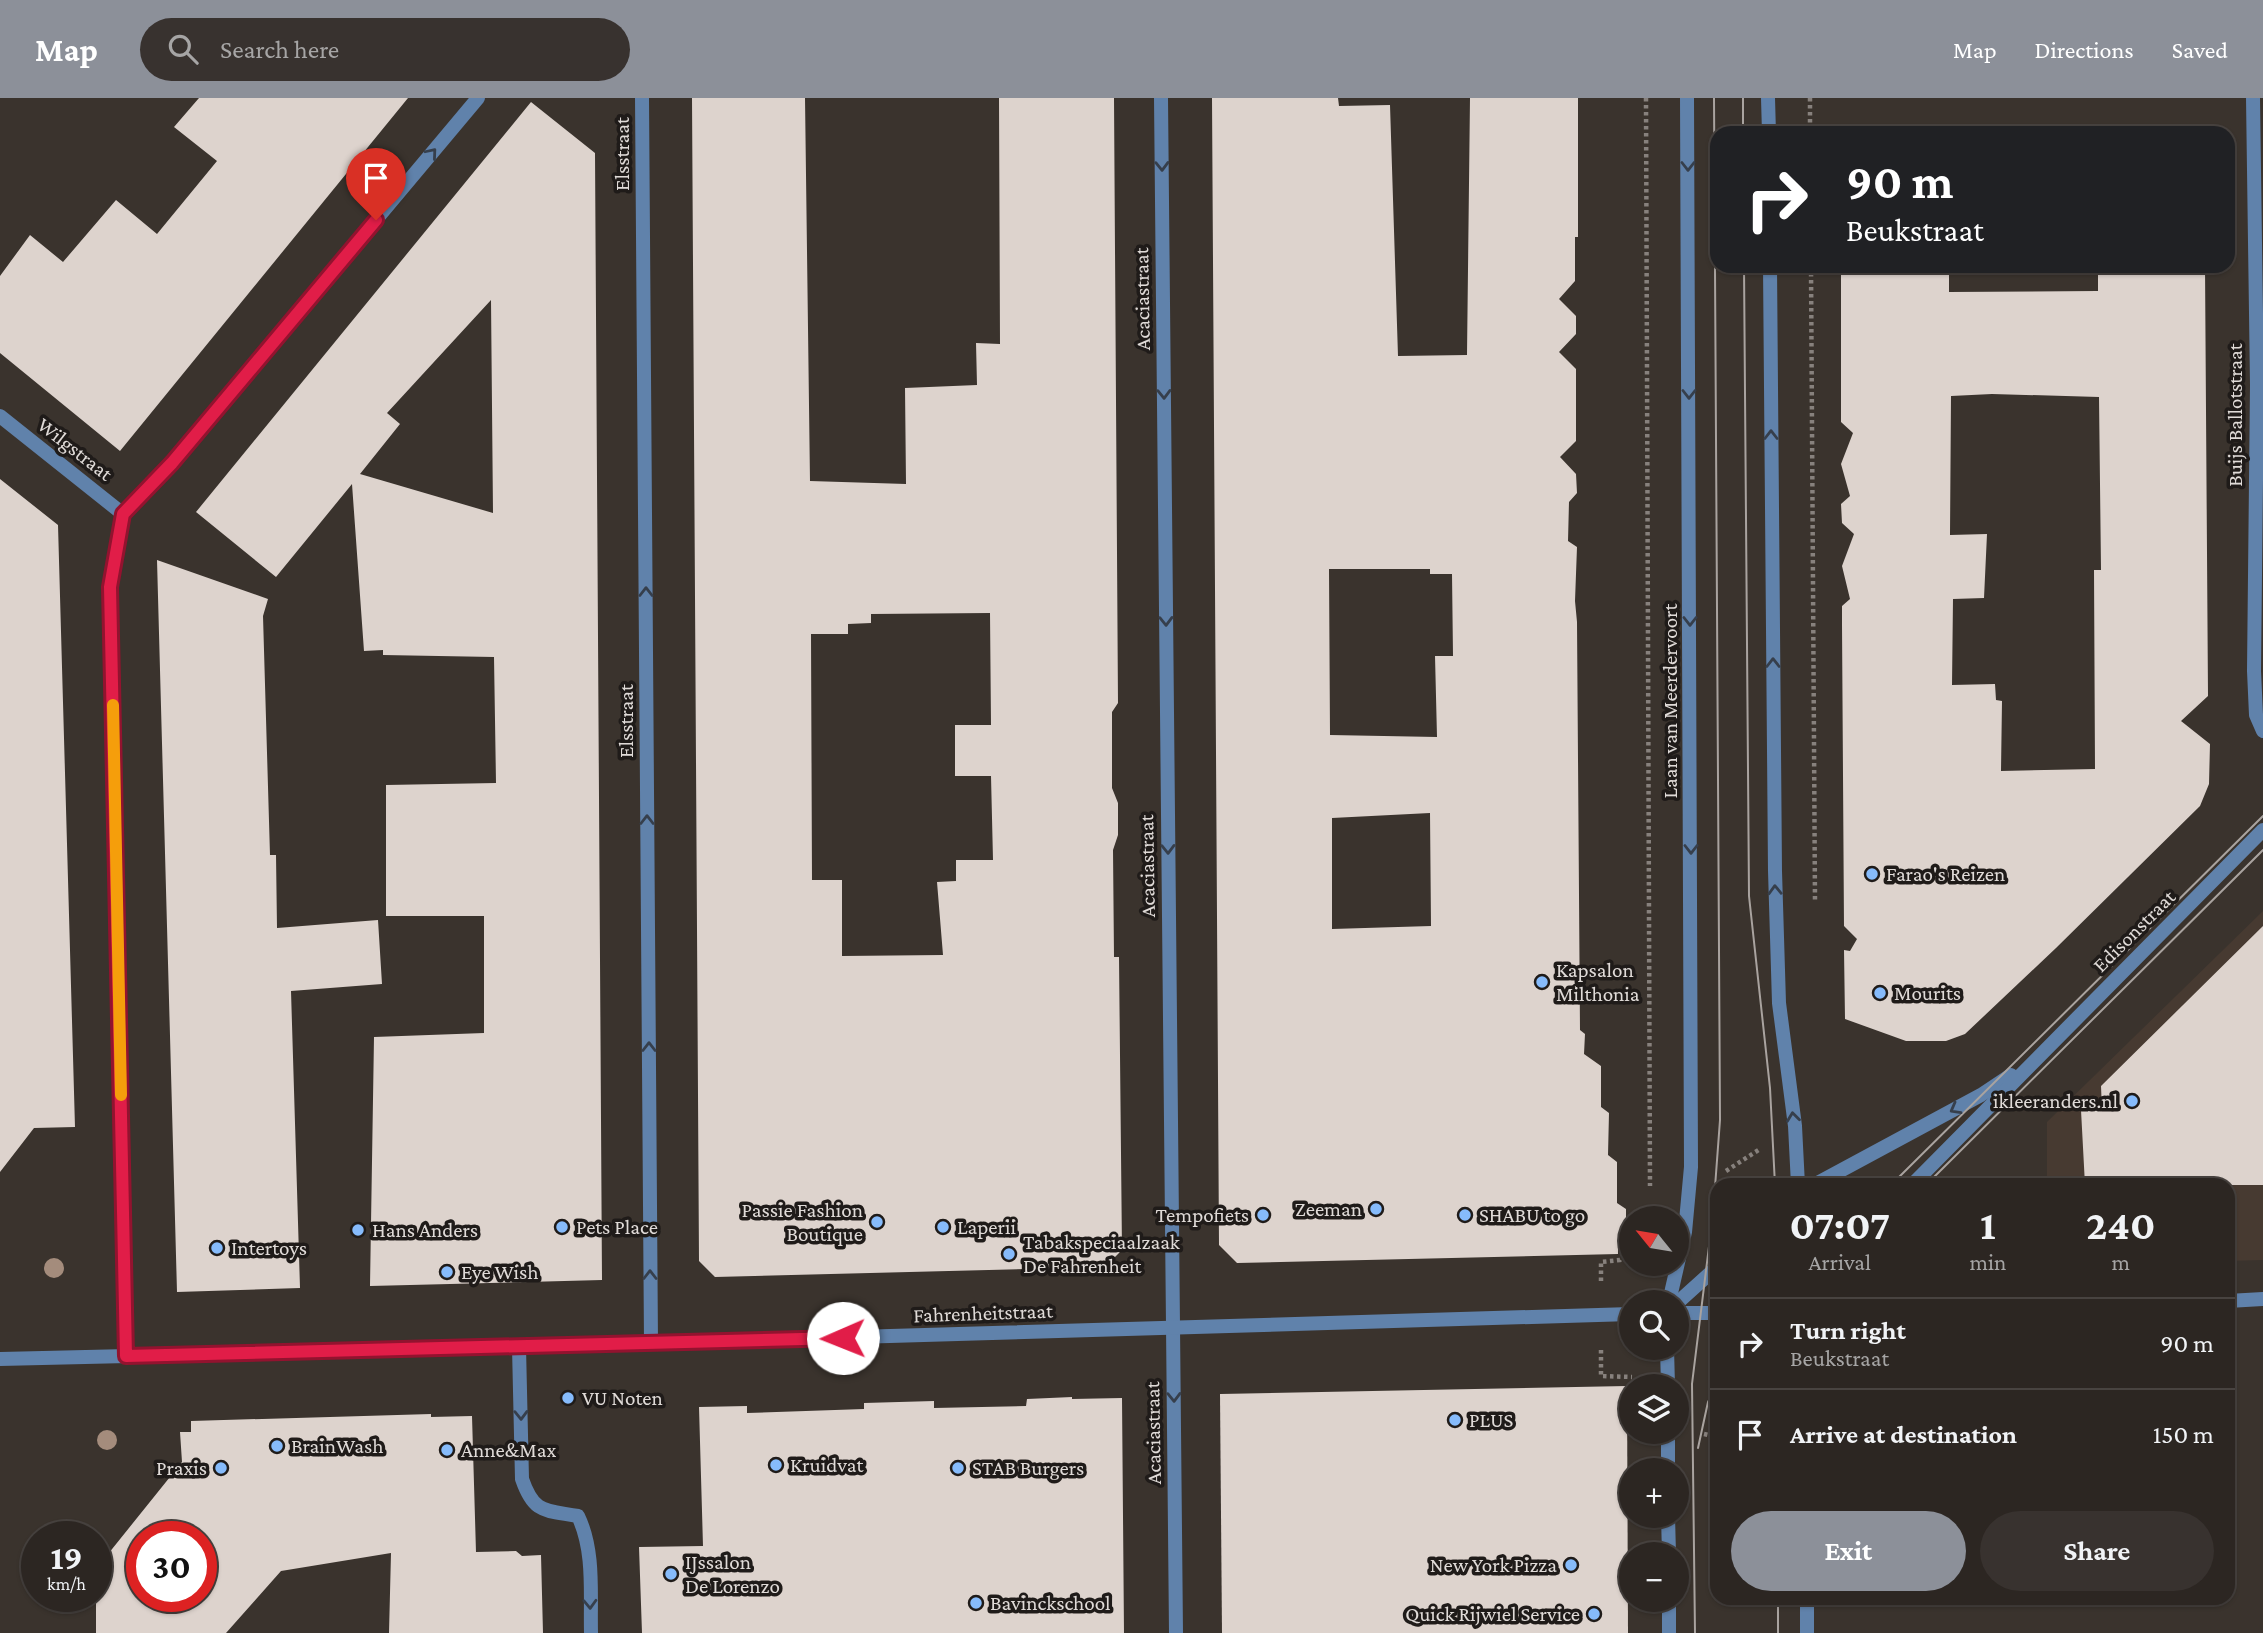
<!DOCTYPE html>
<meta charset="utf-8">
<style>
:root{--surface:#2c2622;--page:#38322f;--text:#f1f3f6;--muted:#a6a5a5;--line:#484340;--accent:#8c9099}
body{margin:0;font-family:"Crimson Pro",serif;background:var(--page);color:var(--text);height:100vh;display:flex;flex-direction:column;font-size:26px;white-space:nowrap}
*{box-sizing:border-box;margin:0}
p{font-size:23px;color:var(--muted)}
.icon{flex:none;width:38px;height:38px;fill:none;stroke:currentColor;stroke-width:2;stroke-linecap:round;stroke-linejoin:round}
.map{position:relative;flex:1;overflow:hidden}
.panel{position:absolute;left:1710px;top:1080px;width:525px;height:427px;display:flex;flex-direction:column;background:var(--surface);border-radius:21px;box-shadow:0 2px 5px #0004,0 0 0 2px var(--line)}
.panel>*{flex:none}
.guide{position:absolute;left:1710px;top:28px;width:525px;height:147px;border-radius:21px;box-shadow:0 2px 5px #0004,0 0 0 2px var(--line);background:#202124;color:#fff;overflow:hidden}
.needle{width:46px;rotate:300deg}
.controls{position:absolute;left:1619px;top:1108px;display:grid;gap:14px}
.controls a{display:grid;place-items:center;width:70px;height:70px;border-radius:50%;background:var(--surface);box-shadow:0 2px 5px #0004,0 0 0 2px var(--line);font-size:35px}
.speed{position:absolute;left:21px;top:1423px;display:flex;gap:14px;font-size:35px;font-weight:700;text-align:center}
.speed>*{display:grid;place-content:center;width:91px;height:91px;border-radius:50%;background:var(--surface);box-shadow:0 2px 5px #0004,0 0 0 2px var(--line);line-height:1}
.speed small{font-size:18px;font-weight:400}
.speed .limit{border:10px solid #d22;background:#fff;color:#111}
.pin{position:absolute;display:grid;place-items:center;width:60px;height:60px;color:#fff;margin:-72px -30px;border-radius:50% 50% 50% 0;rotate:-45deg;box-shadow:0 0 7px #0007}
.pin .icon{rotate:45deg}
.me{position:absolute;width:77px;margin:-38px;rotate:269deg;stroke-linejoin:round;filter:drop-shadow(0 0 5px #0008)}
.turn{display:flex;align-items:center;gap:24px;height:147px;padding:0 21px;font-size:32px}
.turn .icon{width:91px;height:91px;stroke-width:2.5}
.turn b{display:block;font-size:49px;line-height:60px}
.eta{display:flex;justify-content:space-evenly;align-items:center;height:119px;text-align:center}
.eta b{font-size:42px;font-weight:700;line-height:49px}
.button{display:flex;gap:14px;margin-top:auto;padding:14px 21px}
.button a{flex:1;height:80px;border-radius:42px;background:var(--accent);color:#fff;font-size:28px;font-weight:700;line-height:80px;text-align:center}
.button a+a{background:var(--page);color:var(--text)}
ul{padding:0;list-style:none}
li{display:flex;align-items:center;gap:21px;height:91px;padding:0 21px;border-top:2px solid var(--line)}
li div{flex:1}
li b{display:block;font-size:26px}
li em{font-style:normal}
header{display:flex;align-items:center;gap:42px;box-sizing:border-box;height:98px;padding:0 35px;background:var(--accent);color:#fff}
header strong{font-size:33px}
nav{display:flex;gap:38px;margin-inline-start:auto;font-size:24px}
.search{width:490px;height:63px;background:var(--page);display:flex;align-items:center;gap:18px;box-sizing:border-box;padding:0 24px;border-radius:38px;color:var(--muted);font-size:26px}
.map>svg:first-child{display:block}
.built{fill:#473a31}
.building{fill:#ddd3cd;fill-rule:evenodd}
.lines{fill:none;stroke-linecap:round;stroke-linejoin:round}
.path{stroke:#87817d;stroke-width:4.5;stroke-dasharray:3.5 3.5;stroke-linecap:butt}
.minor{stroke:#6082ab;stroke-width:14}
.tertiary{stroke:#6082ab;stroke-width:14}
.tram{stroke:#a9a39f;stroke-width:2}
.tree{fill:#a48c7c}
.oneway{stroke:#363f4c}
.route-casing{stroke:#92132f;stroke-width:18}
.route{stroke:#e11d48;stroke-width:12}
.slow{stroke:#f59e0b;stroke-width:12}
.poi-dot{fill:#86bbfb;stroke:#1f1b19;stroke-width:2.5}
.labels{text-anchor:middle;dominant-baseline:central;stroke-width:7;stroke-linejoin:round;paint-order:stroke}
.street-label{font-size:21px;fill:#e0dbd8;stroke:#1f1b19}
.poi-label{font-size:21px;fill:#e0dbd8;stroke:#1f1b19;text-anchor:start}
</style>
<header>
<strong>Map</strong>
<div class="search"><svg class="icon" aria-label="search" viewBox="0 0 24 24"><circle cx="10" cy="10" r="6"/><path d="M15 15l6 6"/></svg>Search here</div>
<nav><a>Map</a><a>Directions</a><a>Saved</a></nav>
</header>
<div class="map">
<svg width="2263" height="1535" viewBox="0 0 2263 1535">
<rect width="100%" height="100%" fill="#3a332d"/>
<polygon class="built" points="2263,813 2263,1162 2228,1163 2228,1087 2047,1087 2047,1024"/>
<g class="building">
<polygon points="199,0 408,0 120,353 0,255 0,178 30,137 63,164 116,102 157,136 217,63 174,29"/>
<path d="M692 0H805L810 383 906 386 905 290 977 287 976 245 1000 246 999 0H1114L1118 605 1112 614V690L1118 705V737L1113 752 1114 859H1119L1122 1152 1105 1169 715 1179 699 1163ZM990 515 991 627H955V678H991L993 762H956V783L937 784 943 857 842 858V782H812L811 536H848V526L871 525V516Z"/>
<path d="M1212 0H1338L1339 8 1390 7 1398 258 1467 257 1470 0H1578V139H1575V183L1559 201 1576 218V236L1559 254 1576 271V343L1560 359 1576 376 1577 395 1569 404 1568 443 1577 449 1575 503 1577 524 1580 932 1585 936 1584 956 1601 968V1009L1609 1015 1608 1057 1617 1064V1105L1626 1111V1132L1618 1139V1156L1237 1165 1219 1147ZM1329 471H1430V476H1452L1453 558H1435L1437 639 1330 637ZM1430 715 1431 828 1332 831V720Z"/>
<path d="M531 4 595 55 602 1182 370 1188 374 939 484 935V818H386V687L496 685 494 559 383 557V552L364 553 352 386 276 479 196 414ZM491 202 493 415 360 376 400 326 387 315Z"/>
<path d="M1841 168H1949V194L2098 193V168H2205L2208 598 2181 623 2210 646 2209 686 2200 708 2056 850 1965 936 1946 943H1906L1845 921 1844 852 1850 853 1857 841 1844 828 1842 527V508L1850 501 1842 468 1854 436 1842 425 1841 406 1850 398 1841 366 1853 335 1841 324ZM1992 296 2099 299 2101 472H2094L2095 671 2001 673 2002 603 1996 602 1995 586 1952 587 1953 501 1984 500 1987 436 1950 437 1951 298Z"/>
<polygon points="0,381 58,427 75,1029 34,1030 0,1074"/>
<polygon points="157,462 268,501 263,518 270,757 276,757 277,830 378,822 382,886 291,893 300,1190 177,1194"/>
<polygon points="2263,828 2263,1087 2085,1087 2081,1012 2102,1012 2101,988"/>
<polygon points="1627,1288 1628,1535 1222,1535 1220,1296"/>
<polygon points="1072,1299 1072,1301 1122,1300 1124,1535 642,1535 639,1449 703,1448 699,1309 747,1308 747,1315 864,1311 864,1305 934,1303 934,1310 1026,1308 1027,1301"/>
<path d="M431 1316V1319L472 1318 476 1454 516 1453 522 1458 541 1457 543 1535H389L391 1455 281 1473 226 1535H96V1471L182 1364 180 1334H191V1323ZM142 1438H201V1498H142Z"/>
</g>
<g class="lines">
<g class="path">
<polyline points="1646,0 1650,1088"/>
<polyline points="1810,0 1810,35"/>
<polyline points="1811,168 1815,804"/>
<polyline points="1726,1073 1760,1051"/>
<polyline points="1601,1183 1601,1164 1620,1162 1631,1147"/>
<polyline points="1601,1252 1601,1278 1632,1279"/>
<polyline points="1704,1336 1717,1339"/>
</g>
<g class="minor">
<polyline points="642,0 651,1245"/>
<polyline points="1161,0 1176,1535"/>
<polyline points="2253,0 2257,287 2254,573 2256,617 2263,633"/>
<polyline points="0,318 123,416"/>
<polyline points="1814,1087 1981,997 2011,977"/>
<polyline points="1912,1087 2263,732"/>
<polyline points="2228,1203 2263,1201"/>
<polyline points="1676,1206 1717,1169"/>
<polyline points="1676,1215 1717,1215"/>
<path d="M519 1249 522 1381C534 1416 545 1412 578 1418 595 1453 590 1497 591 1535"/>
<polyline points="126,1257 110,489 123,416 172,365 478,0"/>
<polyline points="0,1261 519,1249 1631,1216"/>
</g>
<g class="tertiary">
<polyline points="1768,0 1769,35"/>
<polyline points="1770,168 1775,773 1779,905 1795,1028 1798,1087"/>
<polyline points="1669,1204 1685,1134 1691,1069 1687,0"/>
<polyline points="1667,1250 1668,1288"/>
<polyline points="1668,1334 1668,1372"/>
<polyline points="1668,1418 1669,1456"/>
<polyline points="1807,1500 1807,1535"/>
<polyline points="1669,1502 1669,1535"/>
</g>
<g class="tram">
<polyline points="1743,0 1743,35"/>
<polyline points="1744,168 1749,798 1770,990 1775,1087"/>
<polyline points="1891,1087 2263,718"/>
<polyline points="1926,1087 2263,752"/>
<polyline points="1698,1350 1708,1304 1717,1287"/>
<polyline points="1778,1500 1778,1535"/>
<polyline points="1695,1535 1692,1286 1713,1116 1720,1022 1714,0"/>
</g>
</g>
<g class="tree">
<circle cx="54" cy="1170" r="10"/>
<circle cx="107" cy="1342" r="10"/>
</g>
<defs><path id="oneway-chevron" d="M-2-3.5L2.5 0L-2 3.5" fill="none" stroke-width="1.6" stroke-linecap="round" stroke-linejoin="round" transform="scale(1.75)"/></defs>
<g class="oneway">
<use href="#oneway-chevron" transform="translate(432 55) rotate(-50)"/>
<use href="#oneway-chevron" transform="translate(1162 68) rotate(89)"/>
<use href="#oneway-chevron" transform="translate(1688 68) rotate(90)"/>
<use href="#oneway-chevron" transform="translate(1164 296) rotate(89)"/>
<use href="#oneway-chevron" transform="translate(1689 296) rotate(90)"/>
<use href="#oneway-chevron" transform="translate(1771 337) rotate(-90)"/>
<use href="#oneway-chevron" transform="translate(646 494) rotate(-90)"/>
<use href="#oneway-chevron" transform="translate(1166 523) rotate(89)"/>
<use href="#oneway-chevron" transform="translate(1690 523) rotate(90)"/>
<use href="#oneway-chevron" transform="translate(1773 565) rotate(-90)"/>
<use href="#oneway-chevron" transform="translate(647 722) rotate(-90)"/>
<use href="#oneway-chevron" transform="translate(1168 751) rotate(89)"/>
<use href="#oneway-chevron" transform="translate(1691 751) rotate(90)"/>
<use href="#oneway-chevron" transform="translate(1775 792) rotate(-92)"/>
<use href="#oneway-chevron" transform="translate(649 949) rotate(-90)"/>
<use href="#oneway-chevron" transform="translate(1955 1011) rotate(151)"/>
<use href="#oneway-chevron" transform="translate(1793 1019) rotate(-97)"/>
<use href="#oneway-chevron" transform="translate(650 1177) rotate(-90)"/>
<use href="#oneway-chevron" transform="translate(1174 1299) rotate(89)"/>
<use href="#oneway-chevron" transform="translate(521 1317) rotate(89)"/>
<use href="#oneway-chevron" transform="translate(590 1506) rotate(88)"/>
</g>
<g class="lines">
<g class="route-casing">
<polyline id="route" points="376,122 172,365 123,416 110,489 126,1258 843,1240"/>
</g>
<use href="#route" class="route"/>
<polyline class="slow" points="113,607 121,997"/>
</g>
<g class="poi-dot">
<circle cx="1872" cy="776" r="7"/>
<circle cx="1542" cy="884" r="7"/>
<circle cx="1880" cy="895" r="7"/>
<circle cx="2132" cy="1003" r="7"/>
<circle cx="1376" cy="1111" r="7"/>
<circle cx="1263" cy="1117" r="7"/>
<circle cx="1465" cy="1117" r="7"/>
<circle cx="877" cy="1124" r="7"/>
<circle cx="562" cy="1129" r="7"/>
<circle cx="943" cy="1129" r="7"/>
<circle cx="358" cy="1132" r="7"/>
<circle cx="217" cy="1150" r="7"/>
<circle cx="1009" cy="1156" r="7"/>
<circle cx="447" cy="1174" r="7"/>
<circle cx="568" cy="1300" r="7"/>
<circle cx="1455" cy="1322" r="7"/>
<circle cx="277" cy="1348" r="7"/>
<circle cx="447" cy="1352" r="7"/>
<circle cx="776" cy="1367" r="7"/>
<circle cx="221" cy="1370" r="7"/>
<circle cx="958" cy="1370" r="7"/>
<circle cx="1571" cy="1467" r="7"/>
<circle cx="671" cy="1476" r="7"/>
<circle cx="976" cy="1505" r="7"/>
<circle cx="1594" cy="1516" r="7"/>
</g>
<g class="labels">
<g class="street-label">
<text transform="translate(622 56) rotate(-90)">Elsstraat</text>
<text transform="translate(1142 201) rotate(-91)">Acaciastraat</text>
<text transform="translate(2235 317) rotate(-90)">Buijs Ballotstraat</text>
<text transform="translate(75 351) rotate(38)">Wilgstraat</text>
<text transform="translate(1670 603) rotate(-90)">Laan van Meerdervoort</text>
<text transform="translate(626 623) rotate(-90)">Elsstraat</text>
<text transform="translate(1147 768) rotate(-91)">Acaciastraat</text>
<text transform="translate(2134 833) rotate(-45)">Edisonstraat</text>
<text transform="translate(983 1215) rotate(-2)">Fahrenheitstraat</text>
<text transform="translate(1153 1335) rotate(-91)">Acaciastraat</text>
</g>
<g class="poi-label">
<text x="1886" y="776">Farao's Reizen</text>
<text x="1556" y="872">Kapsalon<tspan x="1556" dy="24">Milthonia</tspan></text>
<text x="1894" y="895">Mourits</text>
<text x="2118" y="1003" text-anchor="end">ikleeranders.nl</text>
<text x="1362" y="1111" text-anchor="end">Zeeman</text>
<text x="863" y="1112" text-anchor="end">Passie Fashion<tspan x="863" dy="24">Boutique</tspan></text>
<text x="1249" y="1117" text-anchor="end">Tempofiets</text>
<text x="1479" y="1117">SHABU to go</text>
<text x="576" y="1129">Pets Place</text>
<text x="957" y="1129">Laperii</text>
<text x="372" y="1132">Hans Anders</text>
<text x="1023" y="1144">Tabakspeciaalzaak<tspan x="1023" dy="24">De Fahrenheit</tspan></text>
<text x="231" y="1150">Intertoys</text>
<text x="461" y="1174">Eye Wish</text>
<text x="582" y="1300">VU Noten</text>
<text x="1469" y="1322">PLUS</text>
<text x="291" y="1348">BrainWash</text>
<text x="461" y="1352">Anne&amp;Max</text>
<text x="790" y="1367">Kruidvat</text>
<text x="207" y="1370" text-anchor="end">Praxis</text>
<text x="972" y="1370">STAB Burgers</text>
<text x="685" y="1464">IJssalon<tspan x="685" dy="24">De Lorenzo</tspan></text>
<text x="1557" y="1467" text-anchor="end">New York Pizza</text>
<text x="990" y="1505">Bavinckschool</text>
<text x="1580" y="1516" text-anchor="end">Quick Rijwiel Service</text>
</g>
</g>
</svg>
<div class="controls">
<a><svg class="needle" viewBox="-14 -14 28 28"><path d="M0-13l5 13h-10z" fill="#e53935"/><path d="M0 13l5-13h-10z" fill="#a6a5a5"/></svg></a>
<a><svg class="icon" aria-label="search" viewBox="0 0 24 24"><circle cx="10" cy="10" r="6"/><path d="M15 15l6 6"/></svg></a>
<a><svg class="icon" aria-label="layers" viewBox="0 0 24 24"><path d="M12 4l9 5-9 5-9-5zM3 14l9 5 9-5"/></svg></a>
<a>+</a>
<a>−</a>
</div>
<div class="speed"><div>19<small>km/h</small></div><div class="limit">30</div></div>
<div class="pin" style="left:376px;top:122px;background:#d93025"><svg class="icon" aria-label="arrive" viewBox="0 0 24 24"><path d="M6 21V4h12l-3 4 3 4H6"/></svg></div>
<svg class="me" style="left:843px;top:1240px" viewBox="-20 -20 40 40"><circle r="19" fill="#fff"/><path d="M0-13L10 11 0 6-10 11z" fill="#e11d48"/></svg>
<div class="guide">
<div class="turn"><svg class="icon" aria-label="right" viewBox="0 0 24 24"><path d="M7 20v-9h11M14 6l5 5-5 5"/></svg><div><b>90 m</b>Beukstraat</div></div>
</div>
<section class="panel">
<div class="eta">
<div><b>07:07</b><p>Arrival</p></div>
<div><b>1</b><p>min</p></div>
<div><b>240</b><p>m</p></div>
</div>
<ul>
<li><svg class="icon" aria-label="right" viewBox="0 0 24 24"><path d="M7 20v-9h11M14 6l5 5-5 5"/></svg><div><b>Turn right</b><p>Beukstraat</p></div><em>90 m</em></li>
<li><svg class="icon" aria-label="arrive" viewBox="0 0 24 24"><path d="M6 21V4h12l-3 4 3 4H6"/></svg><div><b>Arrive at destination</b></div><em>150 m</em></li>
</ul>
<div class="button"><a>Exit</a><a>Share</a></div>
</section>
</div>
